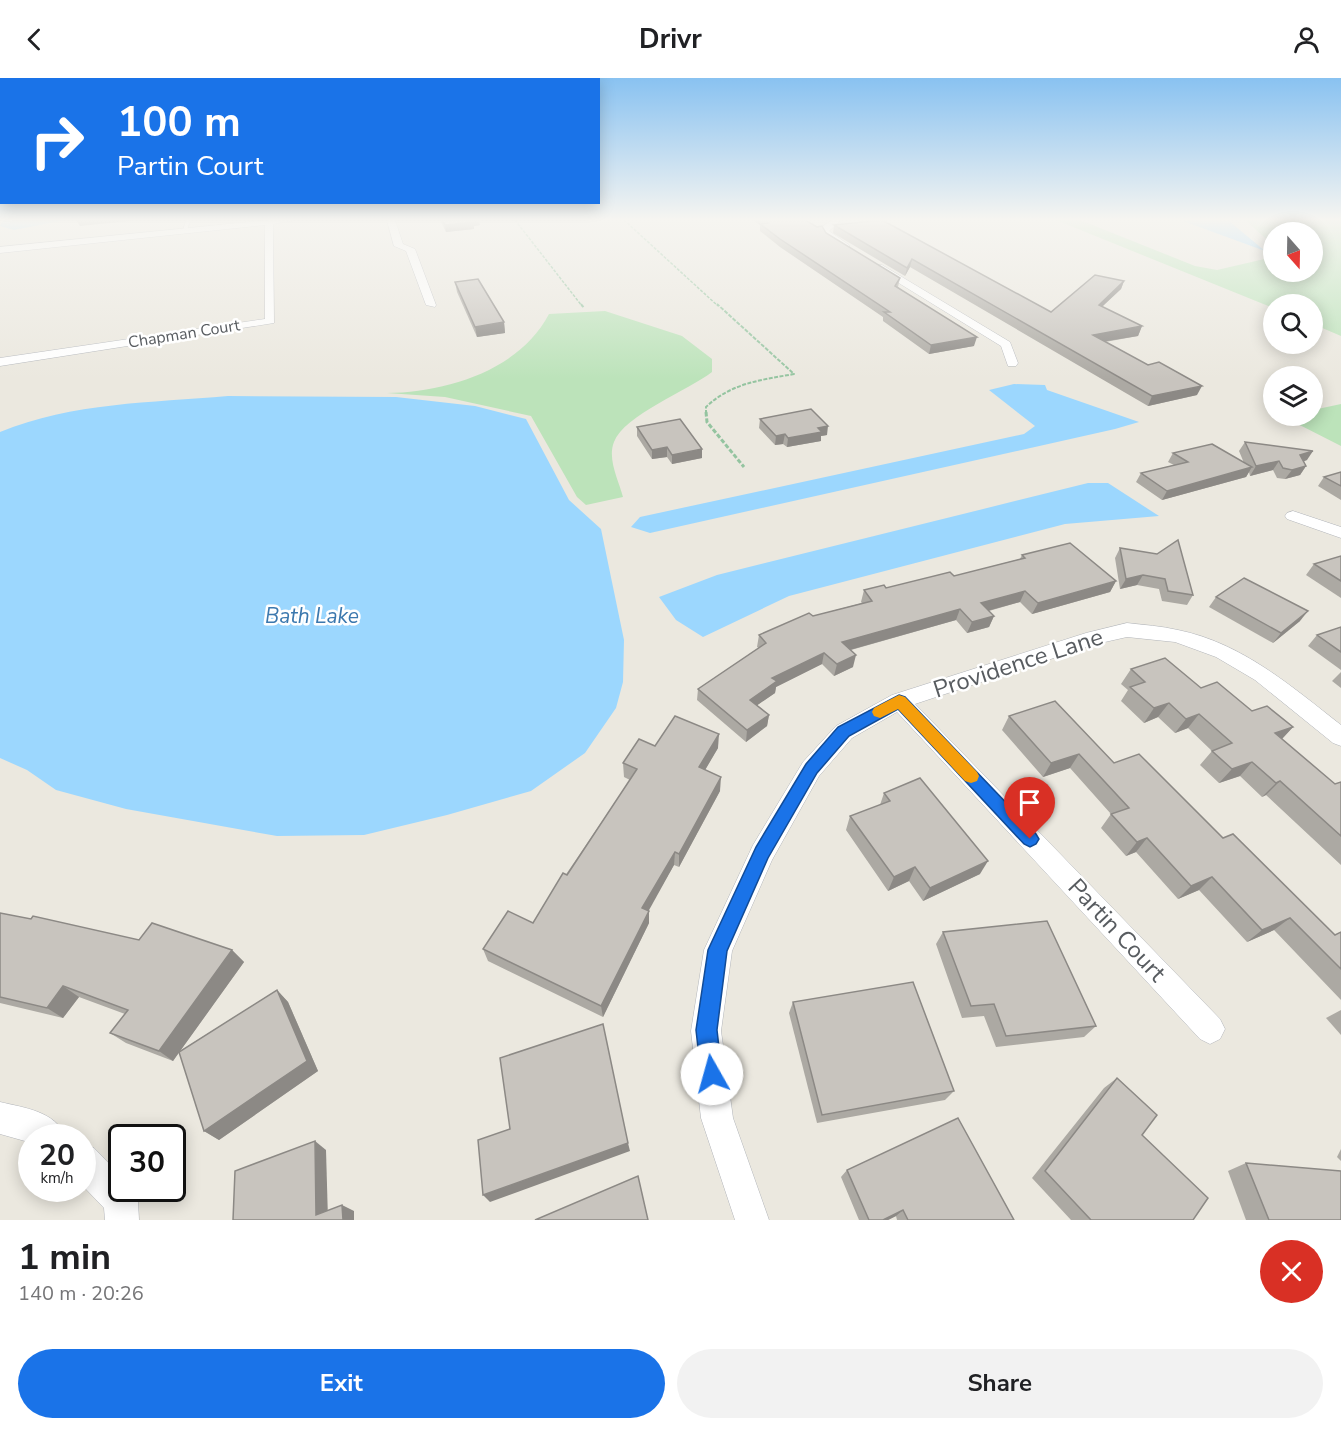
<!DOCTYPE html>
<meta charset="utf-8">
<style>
:root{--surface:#fff;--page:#f2f2f2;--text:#202124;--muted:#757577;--accent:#1a73e8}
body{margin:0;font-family:"Nunito Sans",sans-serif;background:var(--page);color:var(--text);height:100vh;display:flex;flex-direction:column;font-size:22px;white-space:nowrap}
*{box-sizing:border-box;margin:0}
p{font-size:20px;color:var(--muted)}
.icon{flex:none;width:33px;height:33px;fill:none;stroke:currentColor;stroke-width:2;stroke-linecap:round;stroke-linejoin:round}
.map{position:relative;height:1142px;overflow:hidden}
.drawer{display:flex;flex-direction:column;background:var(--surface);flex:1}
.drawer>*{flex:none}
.hud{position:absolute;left:0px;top:0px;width:600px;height:126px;box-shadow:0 3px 15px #0003;background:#1a73e8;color:#fff;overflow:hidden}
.needle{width:39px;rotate:160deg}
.controls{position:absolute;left:1263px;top:144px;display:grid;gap:12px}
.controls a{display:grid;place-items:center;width:60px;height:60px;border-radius:50%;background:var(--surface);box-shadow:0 3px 15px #0003;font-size:30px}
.speed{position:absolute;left:18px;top:1046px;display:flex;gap:12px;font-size:30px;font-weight:700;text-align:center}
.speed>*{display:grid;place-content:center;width:78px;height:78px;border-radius:50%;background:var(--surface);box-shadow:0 3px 15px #0003;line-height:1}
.speed small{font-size:15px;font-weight:400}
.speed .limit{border:3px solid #111;border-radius:9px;background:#fff;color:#111}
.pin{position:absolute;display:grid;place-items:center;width:51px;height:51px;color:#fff;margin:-62px -26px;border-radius:50% 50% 50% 0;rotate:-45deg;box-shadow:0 0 6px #0007}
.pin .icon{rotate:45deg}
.me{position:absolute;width:66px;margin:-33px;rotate:353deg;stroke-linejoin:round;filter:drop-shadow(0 0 4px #0008)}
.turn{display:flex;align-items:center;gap:21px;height:126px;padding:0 18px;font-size:27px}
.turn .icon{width:78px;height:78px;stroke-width:2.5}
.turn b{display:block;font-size:42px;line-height:51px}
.round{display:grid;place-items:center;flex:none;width:63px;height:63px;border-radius:32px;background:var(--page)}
.headline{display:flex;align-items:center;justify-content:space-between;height:102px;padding:0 18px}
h1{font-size:36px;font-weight:700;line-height:45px}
.action{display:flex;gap:12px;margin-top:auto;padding:12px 18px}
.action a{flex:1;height:69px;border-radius:36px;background:var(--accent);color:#fff;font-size:24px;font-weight:700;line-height:69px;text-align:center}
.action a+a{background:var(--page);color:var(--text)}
header{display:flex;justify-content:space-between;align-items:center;height:78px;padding:0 18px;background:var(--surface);font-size:27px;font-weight:700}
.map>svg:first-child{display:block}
.green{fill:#bce3ba}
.water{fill:#9cd7fe}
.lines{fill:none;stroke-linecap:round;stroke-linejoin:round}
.lane-casing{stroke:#b2b5ba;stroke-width:1}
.street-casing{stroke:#b2b5ba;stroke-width:1}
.path-far2{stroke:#94c4a0;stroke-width:1.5;stroke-dasharray:3 1.5;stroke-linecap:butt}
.path-far1{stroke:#94c4a0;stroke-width:2;stroke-dasharray:4 1.5;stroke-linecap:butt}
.path{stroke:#94c4a0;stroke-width:3;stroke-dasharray:4.5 2;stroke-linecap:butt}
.lane{fill:#fff;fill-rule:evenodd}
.street{fill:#fff;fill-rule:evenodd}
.wall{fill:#aca9a3}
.shaded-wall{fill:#8c8985}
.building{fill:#c8c4be;stroke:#8c8985;stroke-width:1.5}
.route{fill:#1a73e8;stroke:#114b97;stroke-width:1.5}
.slow{fill:#f59e0b}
.labels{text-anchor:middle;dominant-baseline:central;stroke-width:5;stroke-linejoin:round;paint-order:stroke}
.far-street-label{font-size:16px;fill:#585c60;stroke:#fff}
.water-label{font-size:21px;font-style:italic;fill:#3b78ae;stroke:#fff}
.near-street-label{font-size:24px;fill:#585c60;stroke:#fff}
</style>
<header><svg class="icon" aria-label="back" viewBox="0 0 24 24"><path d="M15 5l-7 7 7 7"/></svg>Drivr<svg class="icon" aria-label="person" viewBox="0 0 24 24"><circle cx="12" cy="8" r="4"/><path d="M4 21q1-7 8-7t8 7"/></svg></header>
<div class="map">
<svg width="1341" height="1142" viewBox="0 0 1341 1142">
<rect width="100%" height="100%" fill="#ebe8df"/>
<g class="green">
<polygon points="1056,142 1080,142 1195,188 1217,192 1273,179 1274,194 1312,194 1312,154 1274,154 1273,167 1245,142 1341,142 1341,258 1313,246 1312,226 1274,226 1273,230"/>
<path d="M605 233 682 258 712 281V294C689 312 624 337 614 364 607 381 619 403 623 419L586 427 577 419 531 338 445 319 387 315C446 314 519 293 549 236Z"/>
<polygon points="1341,326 1341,368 1284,339 1312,338 1313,332"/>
</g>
<g class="water">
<polygon points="3,142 65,142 14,152 0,148"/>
<polygon points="1196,142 1229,143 1265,173 1183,143"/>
<polygon points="1014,306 1045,307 1047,312 1139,344 1115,351 650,455 631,449 640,439 1024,356 1035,348 989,312"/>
<path d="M228 318 396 319 475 328 526 341 569 422 601 451 624 562 623 604 616 630 585 675 531 713 447 737 364 757 277 758 126 731 56 712 27 692 0 680V354C73 324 151 325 228 318Z"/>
<polygon points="1088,405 1108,405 1159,438 1065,446 789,518 703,559 676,542 659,519 717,497"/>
</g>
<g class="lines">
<g class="lane-casing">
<polygon id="lane" points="186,142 190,142 187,153 185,154 183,153"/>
</g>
<g class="street-casing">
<g id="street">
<polygon points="269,142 296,142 273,146 274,245 0,288 0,280 265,241 265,147 0,175 0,169"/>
<polygon points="387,142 395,142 403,166 415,171 436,227 435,229 426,227 406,173 394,168"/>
<polygon points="832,142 841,142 829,153 849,167 849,171 843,171 821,154 822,149"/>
<polygon points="876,187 882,187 1010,264 1018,285 1016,288 1008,288 1001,268 876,191"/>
<polygon points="1293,433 1341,449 1341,460 1287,441 1285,438 1287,435"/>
<path d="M1127 545C1144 547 1161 548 1178 552 1242 565 1291 608 1341 647V668L1333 665 1255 602 1216 579 1175 564 1127 559 1096 566 915 626 1220 941 1225 951 1220 961 1210 966 1200 961 897 634 852 660 819 698 772 782 732 873 721 953 733 1040 769 1142H735L701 1040 691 953 704 872 753 767 803 684 836 648 892 617 1086 555Z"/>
<path d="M0 1024C25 1030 55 1033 66 1059H32V1065L0 1056Z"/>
<polygon points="82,1066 94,1070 122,1099 122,1110 133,1111 138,1123 139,1142 105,1142 104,1130 82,1107"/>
</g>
</g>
<g class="path-far2">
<polyline points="515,142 582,228"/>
<polyline points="624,142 718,228"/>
</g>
<g class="path-far1">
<polyline points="581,226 584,230"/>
<path d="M706 336V329C731 305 761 302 794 296L717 226"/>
</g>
<polyline class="path" points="706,334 707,344 744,389"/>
<use href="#lane" class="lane"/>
<use href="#street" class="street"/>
</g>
<g class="wall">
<polygon points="440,142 479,142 480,147 474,148 474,151 446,154"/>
<polygon points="752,142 805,142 900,200 898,209 974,268 929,276 883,243 883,239 780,169 760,153 760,147"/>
<polygon points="834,147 1051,234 1124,203 1121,211 1102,229 1142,248 1138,258 1105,264 1148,287 1197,317 1148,328 910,189 905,198 833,155"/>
<polygon points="455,204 504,244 505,255 477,259 457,214"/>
<polygon points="760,341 827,357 821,358 821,363 787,369 783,366 775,367 759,350"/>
<polygon points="637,349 702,380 672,386 667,379 652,381 637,358"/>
<polygon points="1245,364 1307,382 1304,383 1306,388 1300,397 1285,401 1277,400 1273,392 1250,398 1249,394 1246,399 1162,422 1136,404 1141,395 1174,387 1168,384 1173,375 1244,385 1239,373"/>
<polygon points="1341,394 1341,422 1318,408 1324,399"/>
<polygon points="1120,470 1193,517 1187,527 1162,523 1159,511 1137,507 1120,511 1115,480"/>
<polygon points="1022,477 1116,503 1110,514 1032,536 1020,524 989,533 994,538 989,549 967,555 956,542 851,572 853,589 834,598 822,586 776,609 775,615 757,627 769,637 767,648 746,664 697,622 698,611 759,570 757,569 759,557 813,538 862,525 861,524 864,512 886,510 954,498 1020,481"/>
<polygon points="1341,478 1341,520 1306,497 1314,486"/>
<polygon points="1216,519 1300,543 1273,565 1209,529"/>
<polygon points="1341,549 1341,592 1308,568 1317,557"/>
<polygon points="1131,591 1201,610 1252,633 1293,649 1282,661 1335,706 1341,704 1341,787 1266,717 1262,719 1240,698 1219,705 1200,687 1212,673 1188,650 1175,655 1158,639 1144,645 1121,623 1128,612 1121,606"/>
<polygon points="1341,594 1341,610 1332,603"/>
<polygon points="1009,638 1114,685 1223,760 1335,857 1341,854 1341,922 1274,852 1247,864 1199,812 1178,821 1136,774 1126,778 1101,750 1111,736 1070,690 1043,699 1002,652"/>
<polygon points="655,668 718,670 705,692 720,713 679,789 674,787 648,832 649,845 603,939 488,883 483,871 533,845 630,702 624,699 623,685"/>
<polygon points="884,715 980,796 923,823 909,803 888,813 846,752 850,738 880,727"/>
<polygon points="0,835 139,862 232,872 244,884 180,973 277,912 288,924 318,993 219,1062 204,1053 179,974 173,983 126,965 110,955 125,936 79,919 63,940 0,925"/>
<polygon points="943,854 1096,948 1084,959 996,969 984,938 962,940 936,866"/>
<polygon points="793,924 954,1013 945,1022 817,1045 789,935"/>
<polygon points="1341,932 1341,957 1326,940"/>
<polygon points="1117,1000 1142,1057 1193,1142 1071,1142 1032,1100 1104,1010"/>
<polygon points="1341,1071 1341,1083 1337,1079"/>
<polygon points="1246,1085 1341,1142 1246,1142 1228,1093"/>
<polygon points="847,1092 1014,1142 897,1142 896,1138 888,1142 859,1142 841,1099"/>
</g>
<g class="shaded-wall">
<polygon points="76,142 131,142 130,143 80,148"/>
<polygon points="472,142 479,142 480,147 474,148 474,151 446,154 445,147"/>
<polygon points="912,181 910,189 905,198 907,190"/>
<polygon points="1124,203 1121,211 1095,235 1099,227"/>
<polygon points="504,244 505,255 477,259 475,249"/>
<polygon points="1142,248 1138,258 1089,266 1093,257"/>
<polygon points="977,259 974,268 929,276 931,267"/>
<polygon points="1202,308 1197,317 1148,328 1152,318"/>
<polygon points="828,348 827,357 821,358 821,363 787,369 788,360 818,350"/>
<polygon points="785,356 783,366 775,367 776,358"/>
<polygon points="667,369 667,379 652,381 652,372"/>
<polygon points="702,371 702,380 672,386 672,377"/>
<polygon points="1313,373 1307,382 1294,387 1300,377"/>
<polygon points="1279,383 1273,392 1250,398 1256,388"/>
<polygon points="1306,388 1300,397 1285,401 1292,392"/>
<polygon points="1252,389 1246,399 1162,422 1167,413"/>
<polygon points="1143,497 1137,507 1120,511 1126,501"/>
<polygon points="1116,503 1110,514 1032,536 1038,525"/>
<polygon points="1025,513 1020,524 976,536 981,525"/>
<polygon points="960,531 956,542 839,575 842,564"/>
<polygon points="1308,533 1300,543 1273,565 1281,555"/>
<polygon points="994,538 989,549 967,555 972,544"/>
<polygon points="824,575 822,586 776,609 775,615 749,633 750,622 772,600"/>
<polygon points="856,577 853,589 834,598 837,586"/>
<polygon points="1169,625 1158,639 1144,645 1154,630"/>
<polygon points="1199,636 1188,650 1175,655 1186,641"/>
<polygon points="769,637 767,648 746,664 747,652"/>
<polygon points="1293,649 1280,663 1275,655"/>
<polygon points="719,656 718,670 698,704 699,689"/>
<polygon points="1079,676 1070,690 1043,699 1051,685"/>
<polygon points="1252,684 1240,698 1219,705 1232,691"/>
<polygon points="721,699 720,713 679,789 679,776"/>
<polygon points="1280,703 1266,717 1262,719 1276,705"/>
<polygon points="1147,760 1136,774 1126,778 1137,764"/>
<polygon points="675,774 674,787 643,843 642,830"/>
<polygon points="988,783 980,796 923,823 930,810"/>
<polygon points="915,789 909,803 888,813 894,799"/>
<polygon points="1212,799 1199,812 1178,821 1191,808"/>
<polygon points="649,833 649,845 603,939 601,928"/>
<polygon points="1290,840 1274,852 1247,864 1262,852"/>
<polygon points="232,872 244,884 173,983 159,973"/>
<polygon points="63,908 79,919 63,940 47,930"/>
<polygon points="277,912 288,924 318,993 219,1062 204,1053"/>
<polygon points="315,1063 326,1072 328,1142 316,1137"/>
<polygon points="628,1065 630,1073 490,1124 483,1117"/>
<polygon points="342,1127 354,1133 354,1142 343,1142"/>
<polygon points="903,1132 896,1138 888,1142 883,1142"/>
</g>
<g class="building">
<polygon points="442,142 472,142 473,144 445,147"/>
<polygon points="764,142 805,142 817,149 822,148 826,155 900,200 895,208 977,259 931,267 884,234 890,234 780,161 760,146 768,145"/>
<polygon points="882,142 1051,234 1095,197 1124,203 1099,227 1142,248 1093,257 1148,287 1159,284 1202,308 1152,318 912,181 907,190 834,147"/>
<polygon points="478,201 504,244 475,249 455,204"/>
<polygon points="811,331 828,348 818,350 822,354 788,360 785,356 776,358 760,341"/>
<polygon points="680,341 702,371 672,377 667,369 652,372 637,349"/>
<polygon points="1245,364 1313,373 1300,377 1306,388 1292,392 1283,390 1279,383 1256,388"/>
<polygon points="1212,366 1252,389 1167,413 1141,395 1188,384 1173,375"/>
<polygon points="1341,394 1341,408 1324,399"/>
<polygon points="1178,462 1193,517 1168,513 1165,501 1143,497 1126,501 1120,470 1157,476"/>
<polygon points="1070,465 1116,503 1038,525 1025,513 981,525 994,538 972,544 960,531 842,564 856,577 837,586 824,575 772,600 777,603 750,622 769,637 747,652 698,611 766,565 759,557 809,535 813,538 872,523 864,512 884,507 886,510 950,494 954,498 1025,480 1022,477"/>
<polygon points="1341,478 1341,503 1314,486"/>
<polygon points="1244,500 1308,533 1281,555 1216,519"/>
<polygon points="1341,549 1341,574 1317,557"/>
<polygon points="1165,580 1201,610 1217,604 1252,633 1267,628 1293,649 1275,655 1335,706 1341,704 1341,758 1280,703 1276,705 1252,684 1232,691 1212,673 1232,665 1199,636 1186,641 1169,625 1154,630 1130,609 1145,604 1131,591"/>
<polygon points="1055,623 1114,685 1139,676 1223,760 1233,756 1335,857 1341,854 1341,891 1290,840 1262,852 1212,799 1191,808 1147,760 1137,764 1111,736 1129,730 1079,676 1051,685 1009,638"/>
<polygon points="675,638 719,656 699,689 721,699 679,776 675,774 642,830 649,833 601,928 483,871 508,833 533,845 563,795 567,797 637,691 623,685 639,661 655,668"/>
<polygon points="920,700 988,783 930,810 915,789 894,799 850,738 890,723 884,715"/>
<polygon points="0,835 31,841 33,838 139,862 152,845 232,872 159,973 110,955 128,932 63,908 47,930 0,919"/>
<polygon points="1047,843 1096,948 1006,958 994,926 971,928 943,854"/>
<polygon points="913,904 954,1013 822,1037 793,924"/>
<polygon points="277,912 307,983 204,1053 179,974"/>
<polygon points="603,946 628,1065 483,1117 478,1062 510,1051 500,980"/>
<polygon points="1117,1000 1157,1037 1142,1057 1208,1120 1193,1142 1091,1142 1045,1093"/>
<polygon points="958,1040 1014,1142 908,1142 903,1132 883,1142 869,1142 847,1092"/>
<polygon points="315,1063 316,1137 342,1127 343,1142 233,1142 235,1093"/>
<polygon points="1246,1085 1341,1093 1341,1142 1269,1142"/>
<polygon points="638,1098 648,1142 535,1142"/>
</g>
<linearGradient id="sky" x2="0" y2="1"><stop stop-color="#89c2f1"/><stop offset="0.47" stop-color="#f6f5f1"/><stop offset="1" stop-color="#f6f5f1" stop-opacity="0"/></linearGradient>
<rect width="1341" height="301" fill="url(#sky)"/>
<polygon class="route" points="899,617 905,619 1036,756 1039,761 1036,766 1030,769 1024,766 898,631 849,658 817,695 768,780 727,873 717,952 722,996 719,1004 712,1007 704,1004 701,996 696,952 708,872 756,769 806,686 838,649"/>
<polygon class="slow" points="899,617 905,619 977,694 979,698 977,703 971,705 965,703 898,631 880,640 874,638 872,634 874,630"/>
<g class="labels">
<g class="far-street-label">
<text transform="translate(184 256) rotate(-9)">Chapman Court</text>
</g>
<g class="water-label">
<text x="312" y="538">Bath Lake</text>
</g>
<g class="near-street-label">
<text transform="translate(1018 585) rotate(-18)">Providence Lane</text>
<text transform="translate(1117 852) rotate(47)">Partin Court</text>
</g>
</g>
</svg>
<div class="controls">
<a><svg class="needle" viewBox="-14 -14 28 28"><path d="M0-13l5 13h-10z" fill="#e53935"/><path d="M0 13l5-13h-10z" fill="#757577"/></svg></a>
<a><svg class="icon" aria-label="search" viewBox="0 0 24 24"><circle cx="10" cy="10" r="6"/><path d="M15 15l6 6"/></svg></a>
<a><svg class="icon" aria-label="layers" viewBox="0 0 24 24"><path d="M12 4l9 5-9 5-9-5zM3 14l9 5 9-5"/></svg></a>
</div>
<div class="speed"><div>20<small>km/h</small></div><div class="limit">30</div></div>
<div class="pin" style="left:1030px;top:761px;background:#d93025"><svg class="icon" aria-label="arrive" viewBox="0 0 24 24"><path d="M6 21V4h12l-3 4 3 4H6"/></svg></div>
<svg class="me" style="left:712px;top:996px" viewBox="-20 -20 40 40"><circle r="19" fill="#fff"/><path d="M0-13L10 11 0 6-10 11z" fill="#1a73e8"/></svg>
<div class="hud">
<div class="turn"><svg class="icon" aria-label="right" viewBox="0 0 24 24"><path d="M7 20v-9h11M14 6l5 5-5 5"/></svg><div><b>100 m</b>Partin Court</div></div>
</div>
</div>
<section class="drawer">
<div class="headline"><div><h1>1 min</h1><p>140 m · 20:26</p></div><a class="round" style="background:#d93025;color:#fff"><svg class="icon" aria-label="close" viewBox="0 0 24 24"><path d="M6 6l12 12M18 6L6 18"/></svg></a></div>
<div class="action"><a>Exit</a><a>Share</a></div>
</section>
